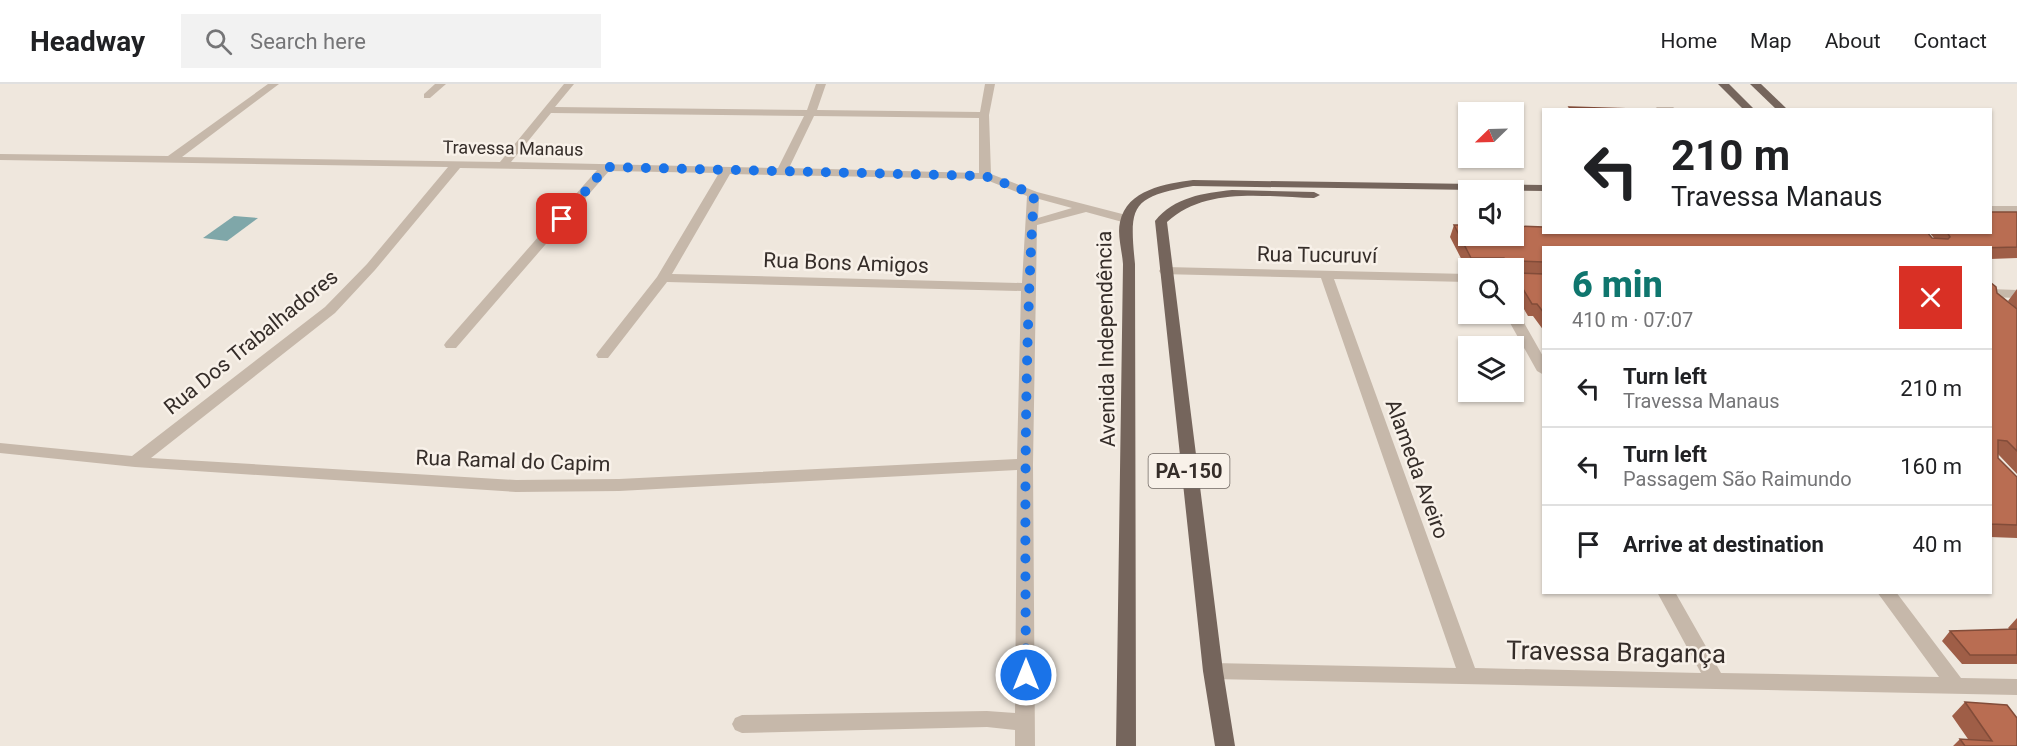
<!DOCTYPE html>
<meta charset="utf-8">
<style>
:root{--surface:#fff;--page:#f2f2f2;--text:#202124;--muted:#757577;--line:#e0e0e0;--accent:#0f766e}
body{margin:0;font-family:Roboto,sans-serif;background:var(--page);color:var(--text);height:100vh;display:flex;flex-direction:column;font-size:22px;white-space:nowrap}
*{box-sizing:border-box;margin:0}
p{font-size:20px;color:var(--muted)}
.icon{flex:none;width:33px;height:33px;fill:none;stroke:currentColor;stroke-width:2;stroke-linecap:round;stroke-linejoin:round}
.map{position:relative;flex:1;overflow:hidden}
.sheet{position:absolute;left:1542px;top:162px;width:450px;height:348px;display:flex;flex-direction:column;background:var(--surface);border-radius:0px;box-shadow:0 2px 4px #0004}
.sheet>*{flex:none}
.hud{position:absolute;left:1542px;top:24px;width:450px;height:126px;border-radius:0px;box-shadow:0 2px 4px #0004;background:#fff;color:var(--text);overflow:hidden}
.needle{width:39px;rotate:247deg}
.fabs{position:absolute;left:1458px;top:18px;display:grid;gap:12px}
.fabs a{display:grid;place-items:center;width:66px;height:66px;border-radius:0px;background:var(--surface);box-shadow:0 2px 4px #0004;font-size:30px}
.pin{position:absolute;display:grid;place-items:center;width:51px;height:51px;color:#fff;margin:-26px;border-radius:12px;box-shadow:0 3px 9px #0006}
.me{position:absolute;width:66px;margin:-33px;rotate:0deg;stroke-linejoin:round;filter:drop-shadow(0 0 4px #0008)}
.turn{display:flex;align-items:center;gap:21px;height:126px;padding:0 30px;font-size:27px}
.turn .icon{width:78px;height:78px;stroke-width:2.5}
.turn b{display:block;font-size:42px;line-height:51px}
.round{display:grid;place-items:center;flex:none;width:63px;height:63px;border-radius:0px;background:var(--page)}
.head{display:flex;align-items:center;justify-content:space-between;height:102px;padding:0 30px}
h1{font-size:36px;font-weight:800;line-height:45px;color:var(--accent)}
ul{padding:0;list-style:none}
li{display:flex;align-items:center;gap:18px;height:78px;padding:0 30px;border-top:2px solid var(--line)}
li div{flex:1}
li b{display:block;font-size:22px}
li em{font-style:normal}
header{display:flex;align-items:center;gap:36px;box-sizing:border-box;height:84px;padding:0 30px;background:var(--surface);border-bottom:2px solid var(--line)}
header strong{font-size:28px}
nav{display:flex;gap:33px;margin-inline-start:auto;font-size:21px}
.search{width:420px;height:54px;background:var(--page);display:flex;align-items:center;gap:15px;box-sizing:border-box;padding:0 21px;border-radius:0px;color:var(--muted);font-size:22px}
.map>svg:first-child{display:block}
.water{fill:#7fa7a9}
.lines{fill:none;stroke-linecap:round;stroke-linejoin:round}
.service{fill:#c6b8aa;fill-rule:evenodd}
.minor{fill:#c6b8aa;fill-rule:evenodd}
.primary{fill:#75655c;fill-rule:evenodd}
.wall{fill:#9f5e47}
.building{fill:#b96d52;stroke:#824c39;stroke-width:1.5}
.route{stroke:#1a73e8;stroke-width:10;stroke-dasharray:0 18}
.labels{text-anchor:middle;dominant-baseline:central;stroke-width:5;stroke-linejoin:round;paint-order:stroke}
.far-street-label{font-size:18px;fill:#352d29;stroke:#f8f1e9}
.shield{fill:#f8f1e9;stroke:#706863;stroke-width:1.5}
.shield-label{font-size:20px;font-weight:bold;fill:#352d29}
.street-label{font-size:21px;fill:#352d29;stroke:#f8f1e9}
.near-street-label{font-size:26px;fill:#352d29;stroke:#f8f1e9}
</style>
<header>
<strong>Headway</strong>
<div class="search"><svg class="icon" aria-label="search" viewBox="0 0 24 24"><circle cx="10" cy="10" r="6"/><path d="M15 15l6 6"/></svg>Search here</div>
<nav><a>Home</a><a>Map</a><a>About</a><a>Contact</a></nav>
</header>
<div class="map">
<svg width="2017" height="662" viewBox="0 0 2017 662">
<rect width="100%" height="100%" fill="#efe7dd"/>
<polygon class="water" points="234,132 258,134 227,157 203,154"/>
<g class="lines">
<polygon class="service" points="1673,23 1677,26 1653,26 1657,23"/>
<g class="minor">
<path d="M268 0H279L182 73 500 78 564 0H574L555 23 807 26 816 0H826L817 26 980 28 985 0H995L989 31 991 90 1037 108 1130 132 1132 135 1126 139 1086 128 1037 141 1033 380 1035 662H1015V646L987 643 742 649 735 646 732 640 735 634 742 631 987 627 1015 629 1017 386 619 407 516 408 135 383 0 369V359L132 372 325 223 367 180 448 83 0 76V70L168 72ZM551 29 804 32 778 84 511 78ZM814 32 979 34V89L789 84ZM460 84 597 86 446 258 444 261 446 264H456L609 87 719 89 657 193 598 268 596 271 598 274H608L667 198 1021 207 1017 375 619 395 516 396 151 374 335 229 375 186ZM730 90 984 95 1027 112 1022 199 672 190ZM1039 115 1072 124 1038 134Z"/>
<polygon points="435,0 446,0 430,14 424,14 424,10"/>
<polygon points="1990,122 2017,122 2017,130 1990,129"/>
<polygon points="1165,183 1468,190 1468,198 1334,195 1475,584 1701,589 1657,508 1675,508 1721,589 1939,593 1877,508 1896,508 1961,594 2017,595 2017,611 1213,595 1206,593 1203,587 1206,581 1213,579 1456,584 1321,194 1161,190 1159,187 1161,184"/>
<polygon points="1990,205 2017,206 2017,214 1990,213"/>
<polygon points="1514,226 1519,230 1544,274 1544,291 1537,287 1505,230 1514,230"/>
</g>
<g class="primary">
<polygon points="1718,0 1729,0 1755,26 1744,26"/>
<polygon points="1750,0 1761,0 1788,26 1777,26"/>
<path d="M1193 96 1544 101V107L1193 102C1131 113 1129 121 1135 180L1136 662H1116L1123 180C1122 166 1117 151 1120 138 1127 105 1166 100 1193 96Z"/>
<path d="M1232 106 1314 108 1320 111 1314 114C1265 113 1206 102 1167 138L1223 587 1235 662H1215L1203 587 1155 137C1174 113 1204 109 1232 106Z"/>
</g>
</g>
<g class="wall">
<polygon points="2017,128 2017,174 1990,175 1990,164 1544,164 1544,247 1533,232 1528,232 1514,208 1514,184 1468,184 1467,186 1450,153 1454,141 1934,154 1929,148 1990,148"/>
<polygon points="1990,198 1997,209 2016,224 2008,217 2017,205 2017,390 1998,370 1998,374 2017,393 2017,454 1990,453"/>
<polygon points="2017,534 2017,580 1962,580 1942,557 1950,547 2009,545 2008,544"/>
<polygon points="1965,618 2017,662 1953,662 1960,655 1968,655 1952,632"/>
</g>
<g class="building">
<polygon points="1569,23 1634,25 1635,26 1571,26"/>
<polygon points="1990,128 2017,128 2017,163 1980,164 1544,164 1544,178 1518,177 1516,187 1518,189 1544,190 1544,229 1537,220 1532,220 1514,190 1514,184 1510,184 1504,174 1471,174 1454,141 1468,141 1468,152 1514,152 1514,142 1544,143 1544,148 1927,148 1932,154 1948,155 1950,153 1947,148 1990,148"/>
<polygon points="1990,198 1996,203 1997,209 2017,225 2017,367 2007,357 1998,356 1998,374 2017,393 2017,441 1990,440"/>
<polygon points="2017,545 2017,571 1970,571 1950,547"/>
<polygon points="1965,618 2007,621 2017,634 2017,662 1965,662 1960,655 1992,657"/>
</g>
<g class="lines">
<path class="route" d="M562 135 606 83 985 92 1034 110C1024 270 1025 431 1026 591"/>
</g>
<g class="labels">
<g class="far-street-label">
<text transform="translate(513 64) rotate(1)">Travessa Manaus</text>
</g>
<rect class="shield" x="1148.5" y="370" width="81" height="34" rx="4.5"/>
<g class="shield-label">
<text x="1189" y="387">PA-150</text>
</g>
<g class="street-label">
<text transform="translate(1317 171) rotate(1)">Rua Tucuruví</text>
<text transform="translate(846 179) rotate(2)">Rua Bons Amigos</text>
<text transform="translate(1106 255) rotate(-91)">Avenida Independência</text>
<text transform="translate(251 258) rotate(-39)">Rua Dos Trabalhadores</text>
<text transform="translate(513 377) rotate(2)">Rua Ramal do Capim</text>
<text transform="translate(1417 385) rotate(70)">Alameda Aveiro</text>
</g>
<g class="near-street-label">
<text transform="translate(1616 568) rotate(1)">Travessa Bragança</text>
</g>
</g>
</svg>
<div class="fabs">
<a><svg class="needle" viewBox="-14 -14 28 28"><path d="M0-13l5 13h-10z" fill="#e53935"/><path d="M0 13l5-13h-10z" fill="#757577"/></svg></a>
<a><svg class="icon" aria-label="sound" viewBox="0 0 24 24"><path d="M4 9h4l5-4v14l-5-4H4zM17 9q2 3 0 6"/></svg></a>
<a><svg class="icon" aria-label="search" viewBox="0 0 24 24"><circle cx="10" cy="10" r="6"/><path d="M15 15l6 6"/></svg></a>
<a><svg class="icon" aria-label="layers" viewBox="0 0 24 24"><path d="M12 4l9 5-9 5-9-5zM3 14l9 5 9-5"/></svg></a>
</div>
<div class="pin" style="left:562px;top:135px;background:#d93025"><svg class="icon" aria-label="arrive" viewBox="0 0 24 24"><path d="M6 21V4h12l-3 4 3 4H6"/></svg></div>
<svg class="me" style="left:1026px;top:591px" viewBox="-20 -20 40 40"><circle r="17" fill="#1a73e8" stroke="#fff" stroke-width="3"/><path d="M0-11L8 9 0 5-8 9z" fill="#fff"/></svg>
<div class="hud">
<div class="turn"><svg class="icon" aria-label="left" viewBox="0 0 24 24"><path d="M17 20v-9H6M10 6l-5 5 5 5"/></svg><div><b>210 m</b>Travessa Manaus</div></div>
</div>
<section class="sheet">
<div class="head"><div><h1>6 min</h1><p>410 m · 07:07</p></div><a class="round" style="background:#d93025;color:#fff"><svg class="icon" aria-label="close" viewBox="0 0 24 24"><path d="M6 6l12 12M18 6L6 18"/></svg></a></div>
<ul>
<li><svg class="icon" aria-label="left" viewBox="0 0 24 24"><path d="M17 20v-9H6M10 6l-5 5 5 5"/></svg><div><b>Turn left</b><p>Travessa Manaus</p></div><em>210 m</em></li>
<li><svg class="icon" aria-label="left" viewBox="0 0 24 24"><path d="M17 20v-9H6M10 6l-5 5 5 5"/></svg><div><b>Turn left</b><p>Passagem São Raimundo</p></div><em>160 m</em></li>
<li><svg class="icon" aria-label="arrive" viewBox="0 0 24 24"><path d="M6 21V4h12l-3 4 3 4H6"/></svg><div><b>Arrive at destination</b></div><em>40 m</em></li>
</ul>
</section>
</div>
